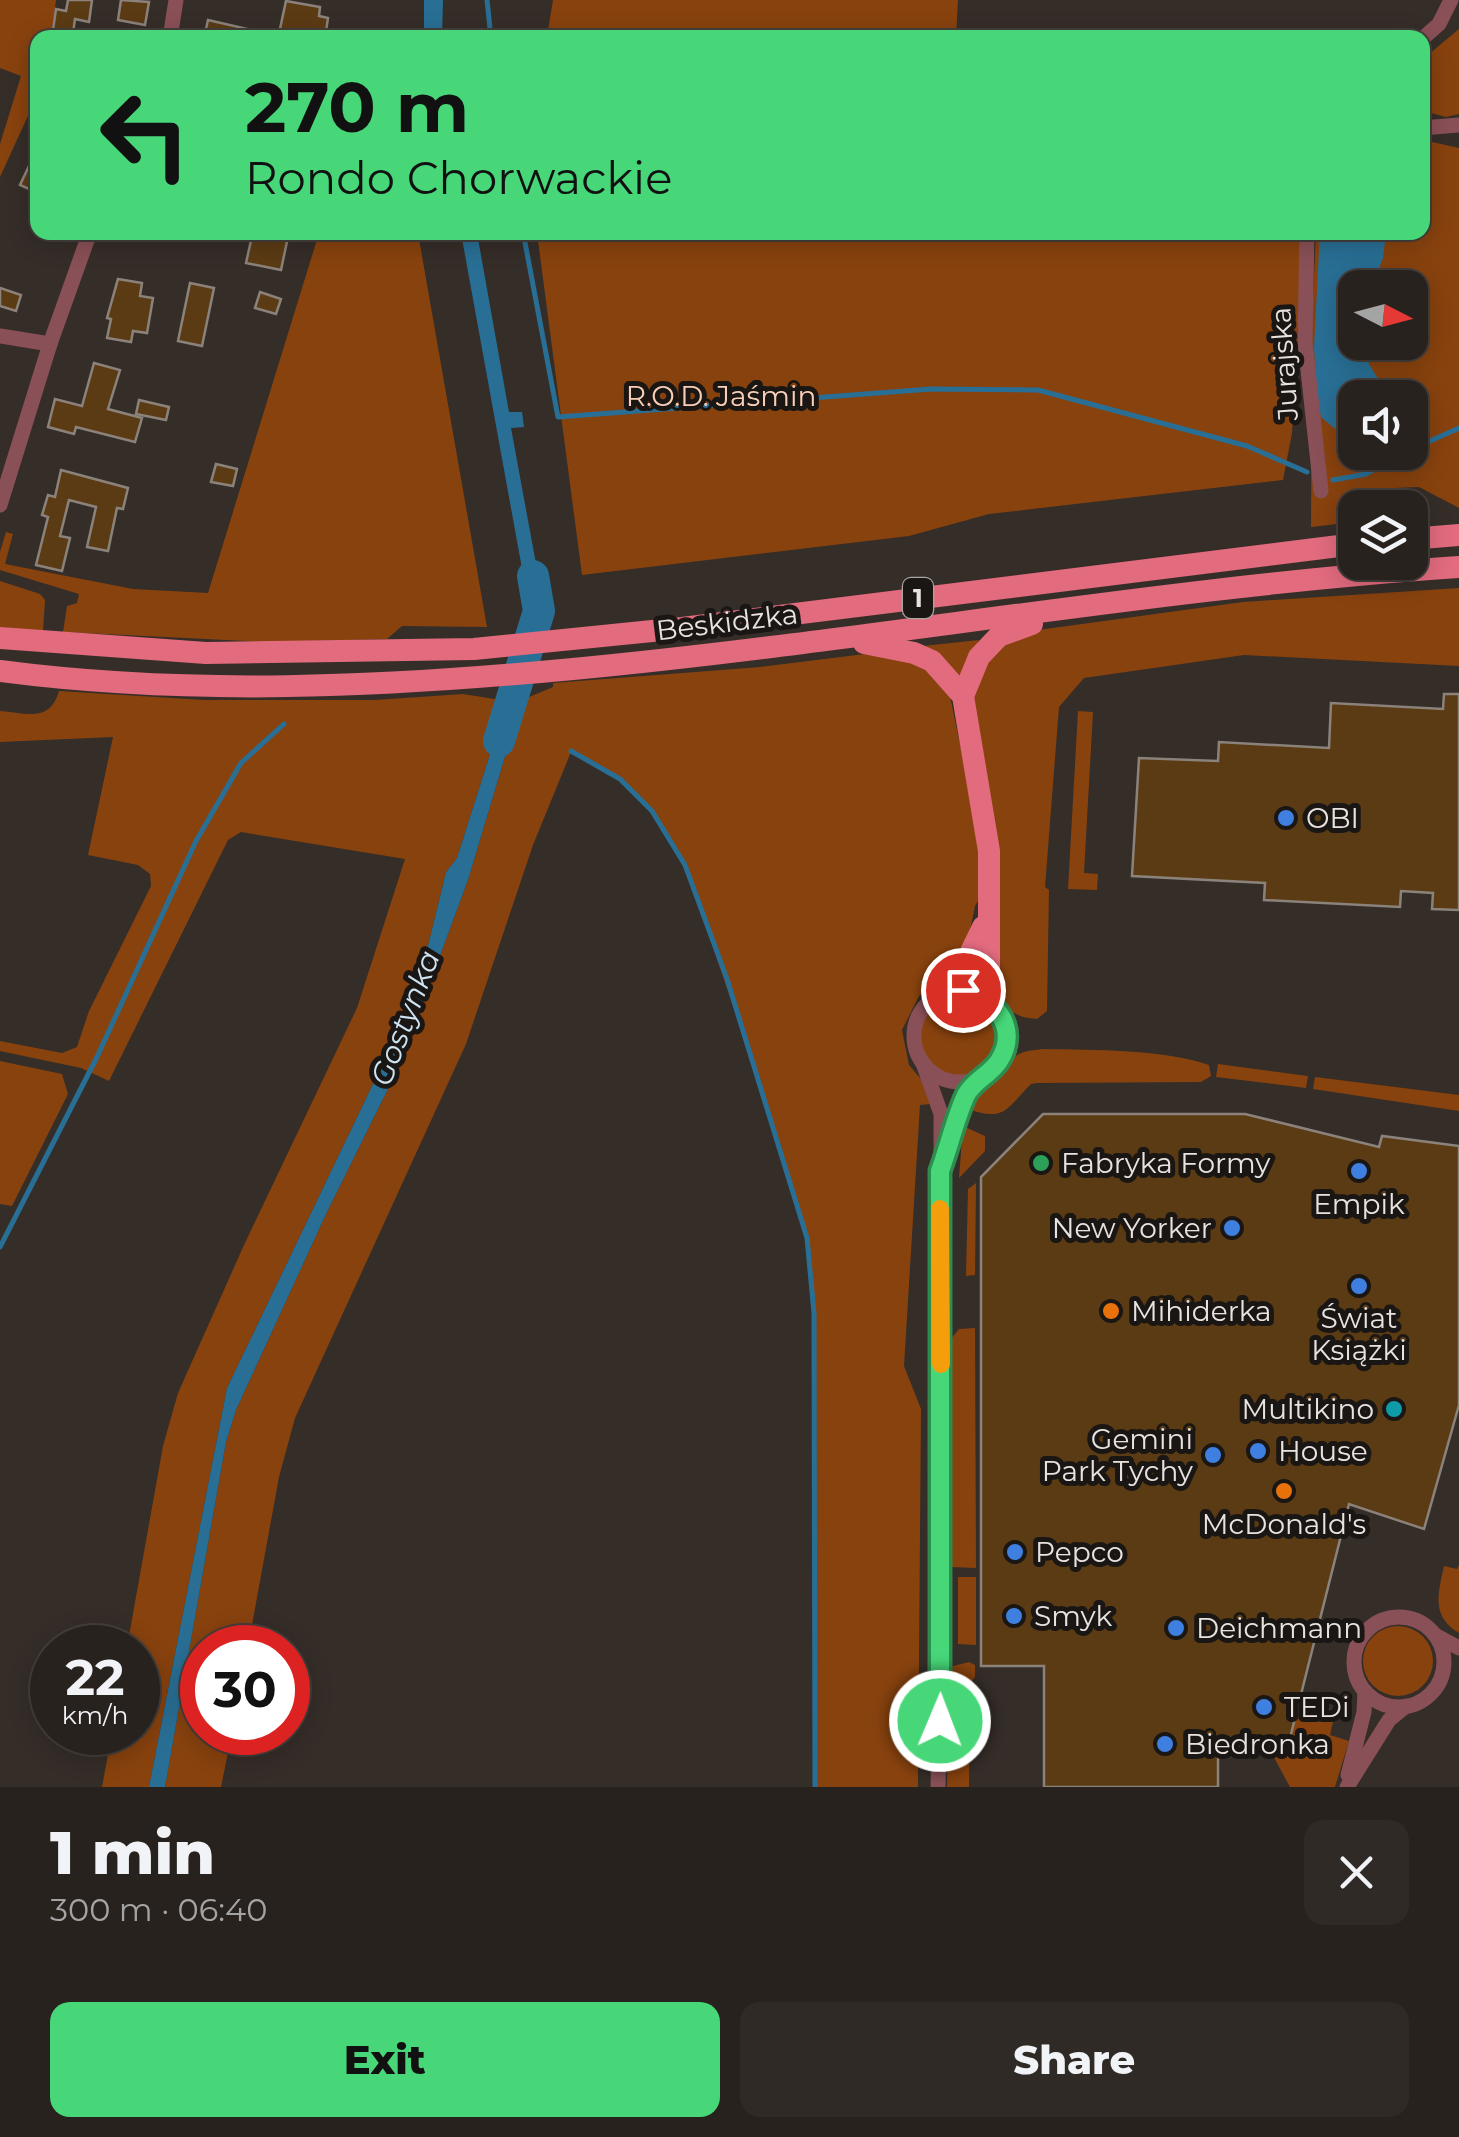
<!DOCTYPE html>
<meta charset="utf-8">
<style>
:root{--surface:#28221e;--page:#302a27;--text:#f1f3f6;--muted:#a5a4a4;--line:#443f3c;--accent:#47d779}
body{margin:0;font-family:Montserrat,sans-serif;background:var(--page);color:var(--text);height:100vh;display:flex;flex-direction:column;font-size:38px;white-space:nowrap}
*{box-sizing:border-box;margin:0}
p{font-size:32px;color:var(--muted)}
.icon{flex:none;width:55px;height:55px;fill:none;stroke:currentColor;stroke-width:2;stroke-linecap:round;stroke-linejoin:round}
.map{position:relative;height:1787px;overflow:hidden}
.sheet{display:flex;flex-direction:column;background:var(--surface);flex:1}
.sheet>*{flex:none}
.hud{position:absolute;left:30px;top:30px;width:1400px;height:210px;border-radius:20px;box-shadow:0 5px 25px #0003,0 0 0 2px var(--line);background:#47d779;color:#111;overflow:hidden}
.needle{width:65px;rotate:96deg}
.fabs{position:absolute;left:1338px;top:270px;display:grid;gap:20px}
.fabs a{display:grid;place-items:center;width:90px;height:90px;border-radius:20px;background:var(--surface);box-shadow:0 5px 25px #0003,0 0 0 2px var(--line);font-size:50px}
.speed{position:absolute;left:30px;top:1625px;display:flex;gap:20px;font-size:50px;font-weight:700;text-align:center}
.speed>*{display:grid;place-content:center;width:130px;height:130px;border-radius:50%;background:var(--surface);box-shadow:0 5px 25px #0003,0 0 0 2px var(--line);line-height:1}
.speed small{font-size:25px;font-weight:400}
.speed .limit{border:15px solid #d22;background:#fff;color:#111}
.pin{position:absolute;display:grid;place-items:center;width:85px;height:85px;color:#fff;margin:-42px;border:5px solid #fff;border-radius:50%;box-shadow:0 2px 10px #0007}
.me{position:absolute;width:110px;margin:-55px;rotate:1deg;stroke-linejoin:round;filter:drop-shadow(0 0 8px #0008)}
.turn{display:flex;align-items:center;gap:35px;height:210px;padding:0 50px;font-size:45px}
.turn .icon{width:130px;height:130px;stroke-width:2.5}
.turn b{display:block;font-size:70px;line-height:85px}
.round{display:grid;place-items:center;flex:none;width:105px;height:105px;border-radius:20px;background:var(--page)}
.summary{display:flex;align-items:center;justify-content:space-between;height:170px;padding:0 50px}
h1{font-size:60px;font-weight:800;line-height:75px}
.cta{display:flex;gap:20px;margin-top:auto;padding:20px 50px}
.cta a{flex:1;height:115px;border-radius:20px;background:var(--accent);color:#111;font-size:40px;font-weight:800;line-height:115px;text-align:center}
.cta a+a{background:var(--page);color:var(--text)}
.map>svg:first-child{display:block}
.green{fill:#88420e;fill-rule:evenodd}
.water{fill:#296f95}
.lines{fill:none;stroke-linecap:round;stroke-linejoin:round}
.stream{stroke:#296f95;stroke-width:5}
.river{stroke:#296f95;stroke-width:32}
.building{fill:#5b3b14;stroke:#8b837b;stroke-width:2.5}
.minor{stroke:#8a5057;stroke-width:15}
.primary{stroke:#e26b7e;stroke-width:22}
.route-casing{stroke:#2e8c4f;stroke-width:25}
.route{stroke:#47d779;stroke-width:18}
.slow{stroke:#f59e0b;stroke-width:18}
.shop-dot{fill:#3f7fe0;stroke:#1a1614;stroke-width:4}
.leisure-dot{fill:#2e9e5b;stroke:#1a1614;stroke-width:4}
.food-dot{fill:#e8710a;stroke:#1a1614;stroke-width:4}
.culture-dot{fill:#0f9aa8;stroke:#1a1614;stroke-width:4}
.labels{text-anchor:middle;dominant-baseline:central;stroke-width:10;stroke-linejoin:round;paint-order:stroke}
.shield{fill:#1a1614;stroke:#aba6a3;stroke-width:2.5}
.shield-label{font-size:25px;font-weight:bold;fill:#e9e3e0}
.street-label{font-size:28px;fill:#e9e3e0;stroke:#1a1614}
.park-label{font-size:28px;fill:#facfb7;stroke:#1a1614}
.poi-label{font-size:28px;fill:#e9e3e0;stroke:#1a1614;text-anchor:start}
.water-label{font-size:30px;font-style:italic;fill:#cee3f1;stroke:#1a1614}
</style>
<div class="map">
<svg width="1459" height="1787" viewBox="0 0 1459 1787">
<rect width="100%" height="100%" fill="#352d28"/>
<g class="green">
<polygon points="0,0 56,0 51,37 38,38 37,96 0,177 0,144 21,76 0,68"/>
<polygon points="553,0 958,0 956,37 547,37"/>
<polygon points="1459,29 1459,114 1446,117 1423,111 1423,59"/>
<path d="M1423 140 1459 148V508L1419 487 1394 488 1377 507 1355 508V522L1311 527 1312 319 1316 233 1422 232ZM1355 288H1410V342H1355ZM1355 398H1410V452H1355Z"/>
<polygon points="319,233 418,233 487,627 402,626 387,639 267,642 63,632 67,606 77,603 79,594 0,570 0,552 6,532 13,534 5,564 133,589 208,593"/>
<polygon points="537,233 1303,233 1292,433 1283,480 989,514 909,536 582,575"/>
<polygon points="0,581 40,594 45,600 43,631 0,627"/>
<path d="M1459 588V666L1244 655 1084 678 1059 707 1045 887 1049 890 1047 1011 1037 1019C1019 1018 1009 1012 999 998L973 694 975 680 998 646 1038 630 1243 602Z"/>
<polygon points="979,640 959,682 923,646"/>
<polygon points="881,652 917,660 950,696 978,832 982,894 975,906 968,940 951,976 919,996 902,1030 909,1065 926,1085 931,1104 920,1105 904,1366 921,1409 918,1787 814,1787 814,1313 807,1238 744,1038 685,865 652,811 620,779 571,752 533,845 466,1044 295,1418 279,1477 248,1647 202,1648 202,1732 232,1733 221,1787 165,1787 226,1442 236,1410 327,1212 390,1085 413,1029 468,880 522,700 553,687 553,683 760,667"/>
<path d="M59 691 204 700H375L463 694 507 701 457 858 446 872 426 954 398 1032 227 1388 149 1787H102L112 1733 138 1732V1648L127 1647 163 1446 178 1393 244 1245 357 1008 405 859 241 832 228 840 109 1081 81 1068 0 1051V1041L62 1053 77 1047 89 1011 151 886 150 874 138 865 88 855 113 737 0 742V711C26 713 50 723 59 691Z"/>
<polygon points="1078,711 1093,712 1084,873 1098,874 1097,890 1068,889"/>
<circle cx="959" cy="1037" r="39"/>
<path d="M1044 1049C1093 1050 1164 1049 1209 1065L1211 1076 1201 1082 1037 1083 1031 1084C1006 1109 1005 1122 968 1109 974 1096 1007 1060 1019 1054 1027 1050 1035 1050 1044 1049Z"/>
<polygon points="0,1061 62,1074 68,1094 12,1206 0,1204"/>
<polygon points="1218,1064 1308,1076 1306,1088 1216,1077"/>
<polygon points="1315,1077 1459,1095 1459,1111 1313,1089"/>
<polygon points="963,1126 985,1136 985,1151 959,1178"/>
<polygon points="976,1183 975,1275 966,1276 968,1189"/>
<polygon points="975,1328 976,1568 949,1567 950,1340 959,1329"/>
<path d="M1459 1565V1633C1431 1616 1438 1594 1444 1566L1457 1569Z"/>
<polygon points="958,1577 976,1577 976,1645 958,1644"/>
<circle cx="1398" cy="1661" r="35"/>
<polygon points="969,1662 975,1665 975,1677 970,1683 969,1787 947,1787 949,1672 953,1666"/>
<polygon points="1301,1696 1328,1706 1334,1717 1330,1735 1349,1741 1335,1787 1290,1787 1270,1750 1287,1750"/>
</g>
<g class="water">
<polygon points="424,0 443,0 442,37 424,37"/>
<polygon points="1320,232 1386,233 1383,258 1372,287 1355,288 1355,342 1363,343 1369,364 1389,397 1355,398 1355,430 1334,428 1321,417 1317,397 1314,347"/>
<polygon points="461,233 477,233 509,412 522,412 524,427 511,428 546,618 531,618"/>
<polygon points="522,700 468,880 413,1029 390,1085 327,1212 236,1410 226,1442 165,1787 149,1787 227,1388 398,1032 426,954 446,872 457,858 507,701"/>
</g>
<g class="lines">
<g class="stream">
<polyline points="487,0 491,38"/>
<polyline points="523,232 558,417 931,389 1038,390 1247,446 1307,472"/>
<polyline points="1410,450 1459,428"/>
<polyline points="1333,480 1366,474 1406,452"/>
<polyline points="571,751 620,779 652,811 685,865 727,979 807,1238 814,1313 815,1787"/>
<polyline points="0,1247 97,1057 196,841 241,763 284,724"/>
</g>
<polyline class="river" points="499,741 539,611 533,576"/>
</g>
<g class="building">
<polygon points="68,0 92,0 89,22 75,19 73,33 53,30 56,9 66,11"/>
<polygon points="121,0 149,2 145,25 118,20"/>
<polygon points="286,1 320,7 319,16 328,18 325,38 278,38"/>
<polygon points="208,20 260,32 259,38 204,38"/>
<polygon points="38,147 38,193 20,185"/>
<polygon points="256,232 289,232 281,270 246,263 252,236 256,237"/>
<polygon points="118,279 142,283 140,296 153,298 147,333 133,331 131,342 107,338 111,319 107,318"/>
<polygon points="190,283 214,288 202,346 178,341"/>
<polygon points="0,288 21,295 16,311 0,306"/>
<polygon points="260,292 281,299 276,314 255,308"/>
<polygon points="94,363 120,370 108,409 142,418 135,442 76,427 74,434 48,427 55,399 82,406"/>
<polygon points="139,400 169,407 166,420 136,414"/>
<polygon points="216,464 237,469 233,486 211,482"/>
<polygon points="61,470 128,488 123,509 117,508 108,551 87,547 96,507 69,500 60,536 70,538 62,571 36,565 48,517 42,515 48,495 55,497"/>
<polygon points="1444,694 1459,694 1459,910 1432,909 1433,893 1401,891 1400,907 1264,900 1265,883 1132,876 1139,758 1218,761 1219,742 1329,748 1331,703 1443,709"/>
<polygon points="1043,1114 1245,1114 1379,1147 1382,1136 1459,1146 1459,1405 1424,1529 1349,1504 1287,1750 1218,1750 1218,1787 1044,1787 1044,1666 981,1666 981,1177"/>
</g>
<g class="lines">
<g class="minor">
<polyline points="170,38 176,0"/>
<polyline points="1422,39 1439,24 1451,0"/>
<polyline points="1422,128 1459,125"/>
<polyline points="1307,232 1305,342 1321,491"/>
<polyline points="0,336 50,344"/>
<polyline points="0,505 50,344 90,232"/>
<circle cx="960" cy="1036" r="46"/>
<polyline points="924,1066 941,1114 942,1632 938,1787"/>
<polyline points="945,1158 968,1092 979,1079"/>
<circle cx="1399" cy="1662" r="45"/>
<polyline points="1435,1635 1459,1648"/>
<polyline points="1348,1775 1364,1712 1365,1691"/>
<polyline points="1347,1787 1389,1720 1406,1706"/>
</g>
<g class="primary">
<polyline points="1410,539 1459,535"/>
<polyline points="0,638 206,653 474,649 682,628 1355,544"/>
<polyline points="864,643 914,653 932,661 963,696 989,851 989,1000"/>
<path d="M0 671C190 696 383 687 573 669 869 641 1162 587 1459 567"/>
<polyline points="963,696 979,657 999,636 1032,624"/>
<polyline points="952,991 983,927"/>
</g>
</g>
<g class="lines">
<g class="route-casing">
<path id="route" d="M940 1721V1171C949 1147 955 1119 966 1095 974 1080 990 1075 999 1061 1020 1029 995 997 963 990"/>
</g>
<use href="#route" class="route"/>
<polyline class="slow" points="940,1209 941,1364"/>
</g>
<g class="shop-dot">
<circle cx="1286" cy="818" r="10"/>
<circle cx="1359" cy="1171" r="10"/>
<circle cx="1232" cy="1228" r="10"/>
<circle cx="1359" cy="1286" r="10"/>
<circle cx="1258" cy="1451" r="10"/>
<circle cx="1213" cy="1455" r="10"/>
<circle cx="1015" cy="1552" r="10"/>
<circle cx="1014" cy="1616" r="10"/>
<circle cx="1176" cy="1628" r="10"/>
<circle cx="1264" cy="1707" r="10"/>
<circle cx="1165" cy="1744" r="10"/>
</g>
<circle class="leisure-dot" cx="1041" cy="1163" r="10"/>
<g class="food-dot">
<circle cx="1111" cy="1311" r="10"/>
<circle cx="1284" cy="1491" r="10"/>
</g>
<circle class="culture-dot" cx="1394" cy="1409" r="10"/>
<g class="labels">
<rect class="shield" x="903" y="578" width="30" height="40" rx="8"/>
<g class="shield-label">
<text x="918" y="598">1</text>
</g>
<g class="street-label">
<text transform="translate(1284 364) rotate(-94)">Jurajska</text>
<text transform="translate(727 622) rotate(-7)">Beskidzka</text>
</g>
<g class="park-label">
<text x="721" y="396">R.O.D. Jaśmin</text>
</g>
<g class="poi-label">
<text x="1306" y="818">OBI</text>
<text x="1061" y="1163">Fabryka Formy</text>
<text x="1359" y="1204" text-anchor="middle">Empik</text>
<text x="1212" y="1228" text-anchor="end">New Yorker</text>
<text x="1131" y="1311">Mihiderka</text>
<text x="1359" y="1318" text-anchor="middle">Świat<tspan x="1359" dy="32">Książki</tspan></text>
<text x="1374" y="1409" text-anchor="end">Multikino</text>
<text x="1193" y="1439" text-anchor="end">Gemini<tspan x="1193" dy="32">Park Tychy</tspan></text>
<text x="1278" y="1451">House</text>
<text x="1284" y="1524" text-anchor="middle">McDonald's</text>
<text x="1035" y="1552">Pepco</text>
<text x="1034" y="1616">Smyk</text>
<text x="1196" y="1628">Deichmann</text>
<text x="1284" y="1707">TEDi</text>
<text x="1185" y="1744">Biedronka</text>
</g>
<g class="water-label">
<text transform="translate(405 1018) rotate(-69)">Gostynka</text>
</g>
</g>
</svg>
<div class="fabs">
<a><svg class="needle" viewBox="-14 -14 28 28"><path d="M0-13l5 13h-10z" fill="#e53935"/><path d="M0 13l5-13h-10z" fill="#a5a4a4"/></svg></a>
<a><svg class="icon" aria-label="sound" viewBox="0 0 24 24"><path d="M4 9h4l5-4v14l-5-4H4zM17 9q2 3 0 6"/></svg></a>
<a><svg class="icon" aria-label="layers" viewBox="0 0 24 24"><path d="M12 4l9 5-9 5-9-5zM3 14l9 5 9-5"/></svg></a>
</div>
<div class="speed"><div>22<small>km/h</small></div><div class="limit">30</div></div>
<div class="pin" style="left:963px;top:990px;background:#d93025"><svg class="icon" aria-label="arrive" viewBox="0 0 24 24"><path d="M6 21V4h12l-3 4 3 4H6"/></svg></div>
<svg class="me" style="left:940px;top:1721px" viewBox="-20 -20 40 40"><circle r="17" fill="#47d779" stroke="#fff" stroke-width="3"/><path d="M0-11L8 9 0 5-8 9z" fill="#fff"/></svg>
<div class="hud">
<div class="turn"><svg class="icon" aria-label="left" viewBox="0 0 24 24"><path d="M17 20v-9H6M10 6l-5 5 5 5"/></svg><div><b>270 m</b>Rondo Chorwackie</div></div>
</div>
</div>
<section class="sheet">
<div class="summary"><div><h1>1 min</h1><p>300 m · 06:40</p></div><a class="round"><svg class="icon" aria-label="close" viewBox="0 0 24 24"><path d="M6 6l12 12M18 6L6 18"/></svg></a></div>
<div class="cta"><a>Exit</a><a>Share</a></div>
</section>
